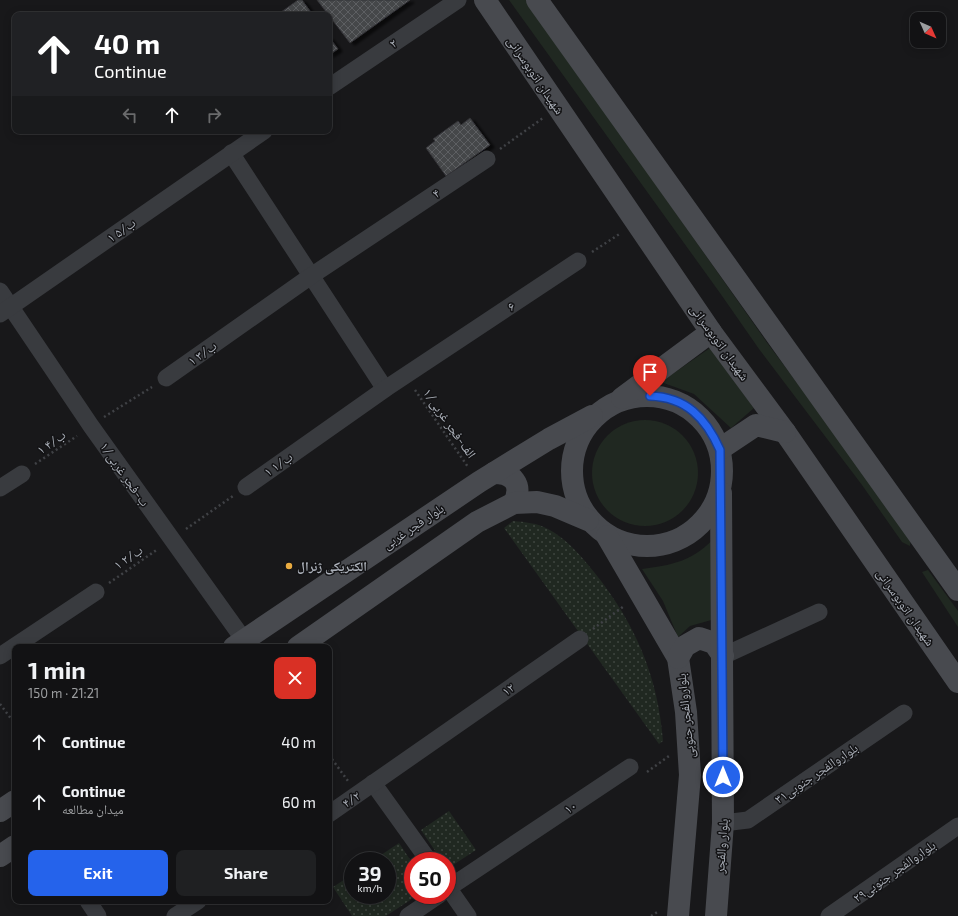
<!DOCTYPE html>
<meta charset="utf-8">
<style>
:root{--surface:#121214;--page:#1f2022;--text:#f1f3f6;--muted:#9c9ea0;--line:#313234;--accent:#2563eb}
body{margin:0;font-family:"Exo 2","Noto Naskh Arabic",sans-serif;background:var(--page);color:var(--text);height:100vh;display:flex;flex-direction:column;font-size:15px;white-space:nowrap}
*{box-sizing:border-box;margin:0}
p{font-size:13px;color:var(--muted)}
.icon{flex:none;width:22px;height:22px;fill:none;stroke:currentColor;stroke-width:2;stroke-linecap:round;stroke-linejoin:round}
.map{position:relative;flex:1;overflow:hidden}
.details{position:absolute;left:12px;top:644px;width:320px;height:260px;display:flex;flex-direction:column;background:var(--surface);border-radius:8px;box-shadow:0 2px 10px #0003,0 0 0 1px var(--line)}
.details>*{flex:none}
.top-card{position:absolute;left:12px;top:12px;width:320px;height:122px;border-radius:8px;box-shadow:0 2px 10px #0003,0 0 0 1px var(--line);background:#202124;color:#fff;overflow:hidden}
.needle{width:26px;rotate:135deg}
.controls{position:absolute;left:910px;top:12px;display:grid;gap:8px}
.controls a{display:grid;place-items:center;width:36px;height:36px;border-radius:8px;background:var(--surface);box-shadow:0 2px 10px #0003,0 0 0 1px var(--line);font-size:20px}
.speed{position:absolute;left:344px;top:852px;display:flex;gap:8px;font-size:20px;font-weight:700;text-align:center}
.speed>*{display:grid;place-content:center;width:52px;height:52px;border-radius:50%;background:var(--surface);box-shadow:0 2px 10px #0003,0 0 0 1px var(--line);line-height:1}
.speed small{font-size:10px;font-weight:400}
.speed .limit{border:6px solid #d22;background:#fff;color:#111}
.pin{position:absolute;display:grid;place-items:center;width:34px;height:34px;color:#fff;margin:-41px -17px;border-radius:50% 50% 50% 0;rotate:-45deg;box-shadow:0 0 4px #0007}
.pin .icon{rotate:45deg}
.me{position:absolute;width:44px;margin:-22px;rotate:0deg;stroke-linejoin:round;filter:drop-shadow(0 0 3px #0008)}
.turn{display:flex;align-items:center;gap:14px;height:84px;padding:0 16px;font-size:18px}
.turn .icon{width:52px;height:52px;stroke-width:2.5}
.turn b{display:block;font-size:28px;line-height:34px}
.lanes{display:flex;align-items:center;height:38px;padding:0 16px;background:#0003;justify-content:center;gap:20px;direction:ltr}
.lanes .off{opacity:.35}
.round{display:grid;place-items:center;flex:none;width:42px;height:42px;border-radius:8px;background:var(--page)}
.overview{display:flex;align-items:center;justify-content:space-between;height:68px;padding:0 16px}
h1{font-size:24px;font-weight:700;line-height:30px}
.primary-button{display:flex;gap:8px;margin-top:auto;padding:8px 16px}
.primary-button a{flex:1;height:46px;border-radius:8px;background:var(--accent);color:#fff;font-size:16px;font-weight:700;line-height:46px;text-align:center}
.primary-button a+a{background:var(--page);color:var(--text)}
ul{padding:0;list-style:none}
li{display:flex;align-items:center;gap:12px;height:60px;padding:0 16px}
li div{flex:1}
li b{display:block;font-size:15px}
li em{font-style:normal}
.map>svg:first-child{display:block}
.grass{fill:#202821}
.park{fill:url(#park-dots)}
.building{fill:url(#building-cross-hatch);stroke:#323236;filter:url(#shadow)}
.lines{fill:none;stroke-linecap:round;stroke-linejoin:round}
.path{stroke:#404246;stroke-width:2.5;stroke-dasharray:2 3;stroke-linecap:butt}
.street{stroke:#393b3f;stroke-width:17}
.secondary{stroke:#484a4f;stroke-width:22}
.route-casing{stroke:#184099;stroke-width:10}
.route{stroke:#2563eb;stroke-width:7}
.poi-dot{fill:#eaac41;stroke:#131315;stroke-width:1.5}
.labels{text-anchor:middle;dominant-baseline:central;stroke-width:3;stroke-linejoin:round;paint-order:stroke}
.street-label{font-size:13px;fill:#abb0b9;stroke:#131315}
.poi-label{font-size:13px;font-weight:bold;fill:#abb0b9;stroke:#131315;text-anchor:start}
</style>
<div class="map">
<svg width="958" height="916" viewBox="0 0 958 916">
<defs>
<pattern id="park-dots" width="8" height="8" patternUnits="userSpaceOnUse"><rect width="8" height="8" fill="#202821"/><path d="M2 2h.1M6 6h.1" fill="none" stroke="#3e453f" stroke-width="1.8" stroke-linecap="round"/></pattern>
<pattern id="building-cross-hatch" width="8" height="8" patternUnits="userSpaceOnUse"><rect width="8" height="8" fill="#45464a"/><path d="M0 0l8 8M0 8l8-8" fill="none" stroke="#5d5e62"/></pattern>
<filter id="shadow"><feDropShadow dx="4.5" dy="2.5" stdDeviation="1" flood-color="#0009"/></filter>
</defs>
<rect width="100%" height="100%" fill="#18181a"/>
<g class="grass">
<polygon points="509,0 526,0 768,344 911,535 910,546 902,542 862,485 759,349 720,293"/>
<polygon points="710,348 754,408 731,428 694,394 661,382"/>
<circle cx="645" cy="473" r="53"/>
<path d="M722 530 715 619 690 626 678 637 663 601 642 569C681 564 696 559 722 530Z"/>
<polygon points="928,570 958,611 958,627 922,572"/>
</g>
<g class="park">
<path d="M513 521C525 522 537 523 548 529 567 539 581 556 594 572 635 623 658 676 663 741L659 744 504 528Z"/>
<polygon points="449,811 476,850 447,869 447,861 442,861 421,830"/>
<polygon points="399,843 413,864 413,895 418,895 386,916 352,916 333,887 353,874 353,895 387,895 387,861 372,861"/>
</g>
<g class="building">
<polygon points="298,0 302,0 313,15 277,15"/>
<polygon points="317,0 410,0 350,43"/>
<polygon points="329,37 338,49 329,55"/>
<polygon points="470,118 490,145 446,176 426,148 435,141 433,139 458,121 461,125"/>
</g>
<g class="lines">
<g class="path">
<polyline points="500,149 543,118"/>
<polyline points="592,252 621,233"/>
<polyline points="415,390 468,467"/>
<polyline points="104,417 152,387"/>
<polyline points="35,464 77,436"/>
<polyline points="186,529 233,496"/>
<polyline points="109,583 158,549"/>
<polyline points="593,629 624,606"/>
<polyline points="0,704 15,724"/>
<polyline points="329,755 348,781"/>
<polyline points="647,772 669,756"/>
<polyline points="651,916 659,911"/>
</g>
<g class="street">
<polyline points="329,87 458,0"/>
<polyline points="231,153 385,389"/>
<polyline points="0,291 91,426 244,640"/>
<polyline points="0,314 264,131"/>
<polyline points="166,378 311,276 487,159"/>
<polyline points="246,487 385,389 578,261"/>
<polyline points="0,488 22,474"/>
<polyline points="0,656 96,592"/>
<polyline points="723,656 819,612"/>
<polyline points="373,783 429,861"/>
<polyline points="329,814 580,639"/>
<polyline points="723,823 748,820 904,713"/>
<polyline points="447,886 468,916"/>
<polyline points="447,889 630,767"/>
<polyline points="88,901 98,916"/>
<polyline points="175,916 198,901"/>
<polyline points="408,916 439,895"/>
<polyline points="829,916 958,826"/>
</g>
<g class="secondary">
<polyline points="485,0 711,332 785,432 958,682"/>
<polyline points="537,0 958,590"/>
<circle cx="647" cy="471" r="75"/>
<polyline points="622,398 711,332"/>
<polyline points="720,449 756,425 785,432"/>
<path d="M494 473C513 473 523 484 514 503"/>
<polyline points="607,536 678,658 686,712 690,775 678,916"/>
<polyline points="234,647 479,482 549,439 592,416"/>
<polyline points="298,647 477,522 514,503 537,502 555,506 588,520"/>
<polyline points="678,658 685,646 699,638 714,643 723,656"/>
<polyline points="0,811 15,801"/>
<polyline points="0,856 15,846"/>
<polyline points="716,916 723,823 721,493"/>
</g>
</g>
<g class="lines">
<g class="route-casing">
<path id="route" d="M650 396C686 397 706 418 720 450L723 777"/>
</g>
<use href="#route" class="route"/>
</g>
<circle class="poi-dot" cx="289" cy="566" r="4"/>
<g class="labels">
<g class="street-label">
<text transform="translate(393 43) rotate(-34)">۲</text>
<text transform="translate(536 75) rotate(56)">شهیدان اتوبوسرانی</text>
<text transform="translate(436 193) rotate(-34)">۴</text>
<text transform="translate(121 230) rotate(-35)">۱ ب/۵</text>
<text transform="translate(511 306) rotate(-33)">۶</text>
<text transform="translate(720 342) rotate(54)">شهیدان اتوبوسرانی</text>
<text transform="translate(202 353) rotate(-35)">۱ ب/۳</text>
<text transform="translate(450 423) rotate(55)">۱/الف-فجر غربی</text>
<text transform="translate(51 442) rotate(-35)">۱ ب/۴</text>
<text transform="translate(278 464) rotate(-35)">۱ ب/۱</text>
<text transform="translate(125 474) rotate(55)">۱/ب-فجر غربی</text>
<text transform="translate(413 526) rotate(-34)">بلوار فجر غربی</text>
<text transform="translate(128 557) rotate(-34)">۱ ب/۲</text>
<text transform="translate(906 607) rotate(55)">شهیدان اتوبوسرانی</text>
<text transform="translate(508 689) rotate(-35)">۱۲</text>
<text transform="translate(685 716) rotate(-96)">بلواروالفجر جنوبی</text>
<text transform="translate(816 773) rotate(-34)">بلواروالفجر جنوبی۳۱</text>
<text transform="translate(351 799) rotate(-34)">۴/۲</text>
<text transform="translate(570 807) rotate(-34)">۱۰</text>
<text transform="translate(721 846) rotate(-86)">بلوار والفجر</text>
<text transform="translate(894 871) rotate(-35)">بلواروالفجر جنوبی۲۹</text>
</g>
<g class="poi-label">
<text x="297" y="566">الکتریکی ژنرال</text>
</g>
</g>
</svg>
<div class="controls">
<a><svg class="needle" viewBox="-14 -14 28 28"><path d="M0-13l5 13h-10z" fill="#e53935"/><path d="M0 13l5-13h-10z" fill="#9c9ea0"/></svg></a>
</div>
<div class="speed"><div>39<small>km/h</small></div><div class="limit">50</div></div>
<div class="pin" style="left:650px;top:396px;background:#d93025"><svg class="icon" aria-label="arrive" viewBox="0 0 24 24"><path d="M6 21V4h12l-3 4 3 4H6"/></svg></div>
<svg class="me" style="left:723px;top:777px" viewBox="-20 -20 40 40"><circle r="17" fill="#2563eb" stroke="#fff" stroke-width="3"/><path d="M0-11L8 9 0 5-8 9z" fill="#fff"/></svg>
<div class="top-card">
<div class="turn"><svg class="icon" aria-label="ahead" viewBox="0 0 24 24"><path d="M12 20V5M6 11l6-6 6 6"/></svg><div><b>40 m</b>Continue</div></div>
<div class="lanes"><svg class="icon off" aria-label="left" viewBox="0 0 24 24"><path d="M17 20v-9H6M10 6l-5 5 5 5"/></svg><svg class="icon" aria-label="ahead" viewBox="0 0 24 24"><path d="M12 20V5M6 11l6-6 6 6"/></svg><svg class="icon off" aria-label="right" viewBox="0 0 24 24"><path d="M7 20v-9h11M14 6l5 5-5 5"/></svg></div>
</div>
<section class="details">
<div class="overview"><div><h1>1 min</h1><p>150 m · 21:21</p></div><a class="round" style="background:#d93025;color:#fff"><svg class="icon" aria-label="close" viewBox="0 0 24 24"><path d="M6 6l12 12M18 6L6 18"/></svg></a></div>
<ul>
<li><svg class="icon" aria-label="ahead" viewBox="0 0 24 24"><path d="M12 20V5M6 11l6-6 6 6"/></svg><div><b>Continue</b></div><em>40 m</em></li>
<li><svg class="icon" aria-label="ahead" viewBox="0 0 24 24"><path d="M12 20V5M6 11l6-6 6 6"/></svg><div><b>Continue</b><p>میدان مطالعه</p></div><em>60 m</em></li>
</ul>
<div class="primary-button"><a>Exit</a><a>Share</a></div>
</section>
</div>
